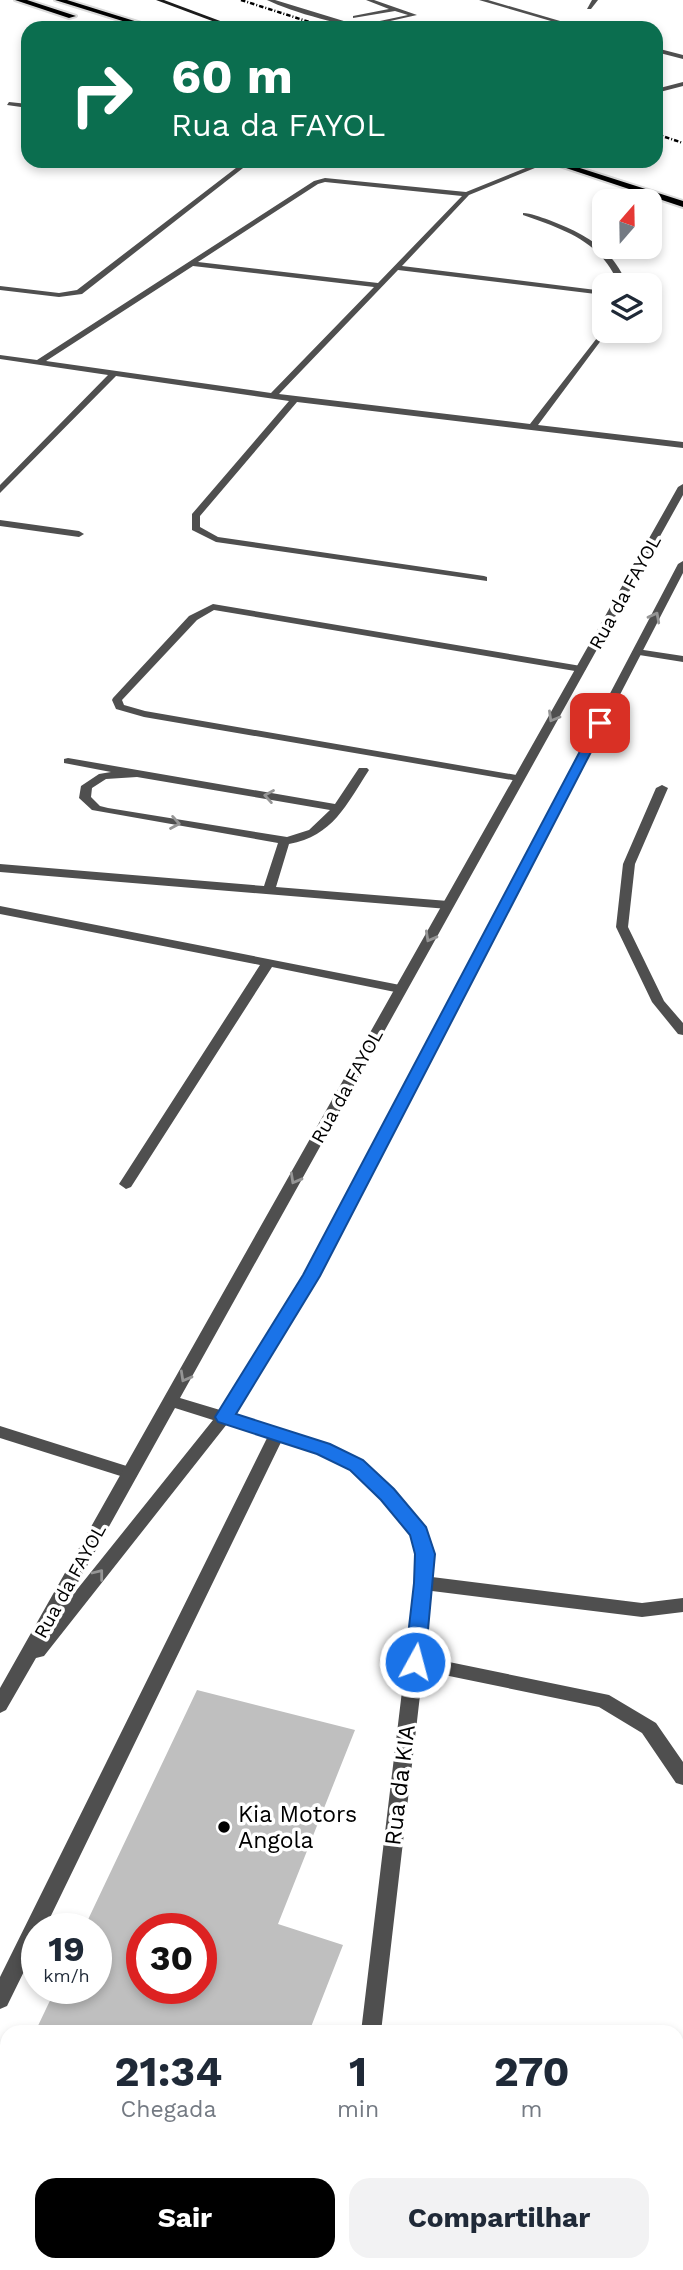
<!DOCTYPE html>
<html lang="pt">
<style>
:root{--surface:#fff;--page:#f2f2f3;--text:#1f2937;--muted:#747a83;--accent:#000}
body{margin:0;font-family:"Work Sans",sans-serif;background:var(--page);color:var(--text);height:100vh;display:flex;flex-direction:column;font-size:26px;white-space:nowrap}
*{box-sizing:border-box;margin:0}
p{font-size:23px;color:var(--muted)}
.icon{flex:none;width:38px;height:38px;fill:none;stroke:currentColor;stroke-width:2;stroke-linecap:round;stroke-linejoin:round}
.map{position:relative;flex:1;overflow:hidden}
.details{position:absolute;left:0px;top:2025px;width:684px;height:247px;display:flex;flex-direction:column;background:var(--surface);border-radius:21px 21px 0 0;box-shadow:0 4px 10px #0003}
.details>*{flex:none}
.top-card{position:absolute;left:21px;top:21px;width:642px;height:147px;border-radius:21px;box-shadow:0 4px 10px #0003;background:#0b6e4f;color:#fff;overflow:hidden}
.needle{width:46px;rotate:20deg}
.tools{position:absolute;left:592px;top:189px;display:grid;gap:14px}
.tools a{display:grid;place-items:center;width:70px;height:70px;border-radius:14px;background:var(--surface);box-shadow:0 4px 10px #0003;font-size:35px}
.speed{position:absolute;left:21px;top:1913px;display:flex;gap:14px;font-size:35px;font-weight:700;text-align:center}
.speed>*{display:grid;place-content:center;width:91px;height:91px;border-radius:50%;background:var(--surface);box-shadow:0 4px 10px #0003;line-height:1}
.speed small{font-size:18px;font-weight:400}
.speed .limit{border:10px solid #d22;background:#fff;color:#111}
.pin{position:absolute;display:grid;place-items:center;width:60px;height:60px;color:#fff;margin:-30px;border-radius:14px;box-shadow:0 4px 10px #0006}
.me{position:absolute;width:77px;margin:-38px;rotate:7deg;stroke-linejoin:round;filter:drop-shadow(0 0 5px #0008)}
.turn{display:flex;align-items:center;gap:24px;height:147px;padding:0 35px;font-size:32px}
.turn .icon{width:91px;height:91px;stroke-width:2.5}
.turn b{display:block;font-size:49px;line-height:60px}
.eta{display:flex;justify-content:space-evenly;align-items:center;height:119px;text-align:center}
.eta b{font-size:42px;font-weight:700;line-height:49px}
.primary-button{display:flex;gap:14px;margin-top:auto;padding:14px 35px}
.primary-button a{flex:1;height:80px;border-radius:21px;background:var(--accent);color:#fff;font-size:28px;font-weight:700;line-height:80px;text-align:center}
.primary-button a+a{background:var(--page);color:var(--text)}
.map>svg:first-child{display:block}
.building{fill:#bfbfbf;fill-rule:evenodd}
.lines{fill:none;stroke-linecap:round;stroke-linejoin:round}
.trunk-casing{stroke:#dbdbdb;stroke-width:4}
.service{fill:#4f4f4f;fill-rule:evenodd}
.minor{fill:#4f4f4f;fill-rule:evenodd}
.secondary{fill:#1c1c1c;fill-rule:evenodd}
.trunk{fill:#000;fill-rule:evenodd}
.rail{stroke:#000;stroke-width:2.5;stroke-dasharray:4.5 2 1 2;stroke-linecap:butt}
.oneway{stroke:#959595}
.route{fill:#1a73e8;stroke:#114b97;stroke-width:2}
.poi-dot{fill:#000;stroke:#fff;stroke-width:2.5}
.labels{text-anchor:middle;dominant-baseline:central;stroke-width:7;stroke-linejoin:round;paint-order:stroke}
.street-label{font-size:19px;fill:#000;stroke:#fff}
.near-street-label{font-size:23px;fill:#000;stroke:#fff}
.near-poi-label{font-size:23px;fill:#000;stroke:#fff;text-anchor:start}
</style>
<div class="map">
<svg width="683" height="2270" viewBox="0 0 683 2270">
<rect width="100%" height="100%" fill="#fff"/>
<path class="building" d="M197 1690 355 1730 278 1924 343 1945 309 2032H35L56 1988H96V1928H84ZM142 1928H201V1988H142Z"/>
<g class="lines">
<g class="trunk-casing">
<g id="trunk">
<polygon points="15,0 27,0 76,16 69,18"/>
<polygon points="55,0 67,0 157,28 145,28"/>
<polygon points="545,161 558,161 683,201 683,207"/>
</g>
</g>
<g class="service">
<path d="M267 0H275L347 22 361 25 408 15 395 11 353 18V16L389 9 366 0H374L417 15 368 26 375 28C347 28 292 12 267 0Z"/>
<polygon points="592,0 598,0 591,9 587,9"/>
<polygon points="523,25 521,28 508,28"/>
<polygon points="683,82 683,86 656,93 656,89"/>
<polygon points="9,102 28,104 28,108 7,105"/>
<polygon points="245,161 252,161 82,294 59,297 0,290 0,286 59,293 77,290"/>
<path d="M543 161H552L469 195 402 266 604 291V295L398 270 279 394 530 424 604 329V331H608L538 425 683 442V448L297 402 200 516V527L218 537 484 576 487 577V581L216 542 192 530V514L289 401 116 376 0 493V485L108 375 0 359V355L37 360 314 181 325 178 466 192ZM325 182 462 196 378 283 198 262 318 184ZM193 266 374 287 271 393 46 361Z"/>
<path d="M523 213C531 213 540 217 549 220 583 233 614 249 627 285H619C601 241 565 230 523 215Z"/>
<polygon points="0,520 79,531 84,534 79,537 0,526"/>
<polygon points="213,604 581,666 586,669 581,672 214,610 197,620 122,700 124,705 145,711 522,776 524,778 518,781 144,717 116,709 112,700 113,698 189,616"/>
<polygon points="637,649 683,656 683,662 633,654 632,652"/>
<path d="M68 758 335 804 359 768H367L369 770C346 805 333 836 289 844L276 887 448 901 454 905 448 909 0 872V864L264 886 278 843 92 810 79 798 81 786 99 774 111 772 64 763V759ZM137 777 330 810 309 830 287 837 108 808 100 806 91 797 92 788 106 779Z"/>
<polygon points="662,785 668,788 635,864 628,927 664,1001 683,1023 683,1035 678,1034 652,1002 616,927 623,864 656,788"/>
<polygon points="0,906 400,985 406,989 400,993 272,967 131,1187 126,1189 119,1184 260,965 0,914"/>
<polygon points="0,1426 136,1469 138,1473 136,1477 130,1479 0,1438"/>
<polygon points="277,1428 283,1430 285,1434 45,1928 37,1928 37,1945 7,2006 0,2009 0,1977 269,1434 271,1430"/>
<polygon points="424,1576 642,1603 683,1598 683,1612 642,1617 424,1590 418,1588 415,1583 418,1578"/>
<polygon points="415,1655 609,1695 656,1723 683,1762 683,1785 676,1783 642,1733 599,1707 415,1669 409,1667 406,1662 409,1657"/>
</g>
<g class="minor">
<polygon points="479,0 488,0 584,28 575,28"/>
<polygon points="656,48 683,55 683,59 656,52"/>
<path d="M683 484V495L180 1398 220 1410 304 1276 678 564 683 561V573L319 1276 234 1415C275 1428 323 1437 360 1460 376 1470 390 1487 402 1501 429 1533 434 1540 433 1583L381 2032H361L415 1583 416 1554 411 1535 381 1499 350 1469 318 1453 227 1424 44 1656 36 1658 6 1710 0 1713V1688L678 487ZM175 1408 213 1420 67 1602Z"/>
<polygon points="333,2264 355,2264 354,2270 332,2270"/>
</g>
<polygon class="secondary" points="156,0 164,0 239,28 231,28"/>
<use href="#trunk" class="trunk"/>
<g class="rail">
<polyline points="241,0 328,28"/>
<polyline points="656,134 683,143"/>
</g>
</g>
<defs><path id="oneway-chevron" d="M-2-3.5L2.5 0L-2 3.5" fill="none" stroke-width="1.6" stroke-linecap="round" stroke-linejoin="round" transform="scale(1.75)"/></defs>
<g class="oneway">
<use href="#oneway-chevron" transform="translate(655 617) rotate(-62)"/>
<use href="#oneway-chevron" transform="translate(553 717) rotate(120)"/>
<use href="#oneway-chevron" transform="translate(269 796) rotate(-170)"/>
<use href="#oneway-chevron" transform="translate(175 823) rotate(10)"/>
<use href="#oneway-chevron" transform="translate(430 937) rotate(119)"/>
<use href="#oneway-chevron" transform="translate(295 1179) rotate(119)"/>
<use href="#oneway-chevron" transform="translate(185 1377) rotate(119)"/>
<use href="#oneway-chevron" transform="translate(99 1574) rotate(-52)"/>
</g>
<polygon class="route" points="596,721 606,723 320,1276 236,1414 330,1444 363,1460 394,1489 426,1527 435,1554 425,1662 422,1668 408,1668 405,1662 414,1583 415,1554 410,1535 381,1500 350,1470 317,1454 218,1422 215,1417 303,1275"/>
<circle class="poi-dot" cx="224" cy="1827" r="7"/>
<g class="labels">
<g class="street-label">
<text transform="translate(625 592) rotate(-61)">Rua da FAYOL</text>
<text transform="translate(347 1086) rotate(-61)">Rua da FAYOL</text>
<text transform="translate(70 1581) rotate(-61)">Rua da FAYOL</text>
</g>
<g class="near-street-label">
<text transform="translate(400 1785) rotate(-83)">Rua da KIA</text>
</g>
<g class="near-poi-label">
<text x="238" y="1814">Kia Motors<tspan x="238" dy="26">Angola</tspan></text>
</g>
</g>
</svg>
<div class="tools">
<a><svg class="needle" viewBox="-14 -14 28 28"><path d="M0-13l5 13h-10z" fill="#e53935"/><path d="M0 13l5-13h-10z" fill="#747a83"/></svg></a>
<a><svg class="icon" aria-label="layers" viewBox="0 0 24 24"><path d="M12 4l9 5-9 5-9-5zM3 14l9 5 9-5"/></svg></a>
</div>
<div class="speed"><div>19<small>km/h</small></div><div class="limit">30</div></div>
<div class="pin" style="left:600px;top:723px;background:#d93025"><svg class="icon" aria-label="arrive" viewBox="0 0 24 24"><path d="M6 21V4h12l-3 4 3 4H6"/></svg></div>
<svg class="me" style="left:415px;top:1662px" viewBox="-20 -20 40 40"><circle r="17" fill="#1a73e8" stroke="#fff" stroke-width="3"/><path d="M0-11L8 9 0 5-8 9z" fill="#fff"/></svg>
<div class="top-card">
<div class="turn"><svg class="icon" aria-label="right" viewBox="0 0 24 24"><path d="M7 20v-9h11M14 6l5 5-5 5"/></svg><div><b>60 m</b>Rua da FAYOL</div></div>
</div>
<section class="details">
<div class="eta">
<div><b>21:34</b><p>Chegada</p></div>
<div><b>1</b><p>min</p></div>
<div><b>270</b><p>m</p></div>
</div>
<div class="primary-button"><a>Sair</a><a>Compartilhar</a></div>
</section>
</div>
